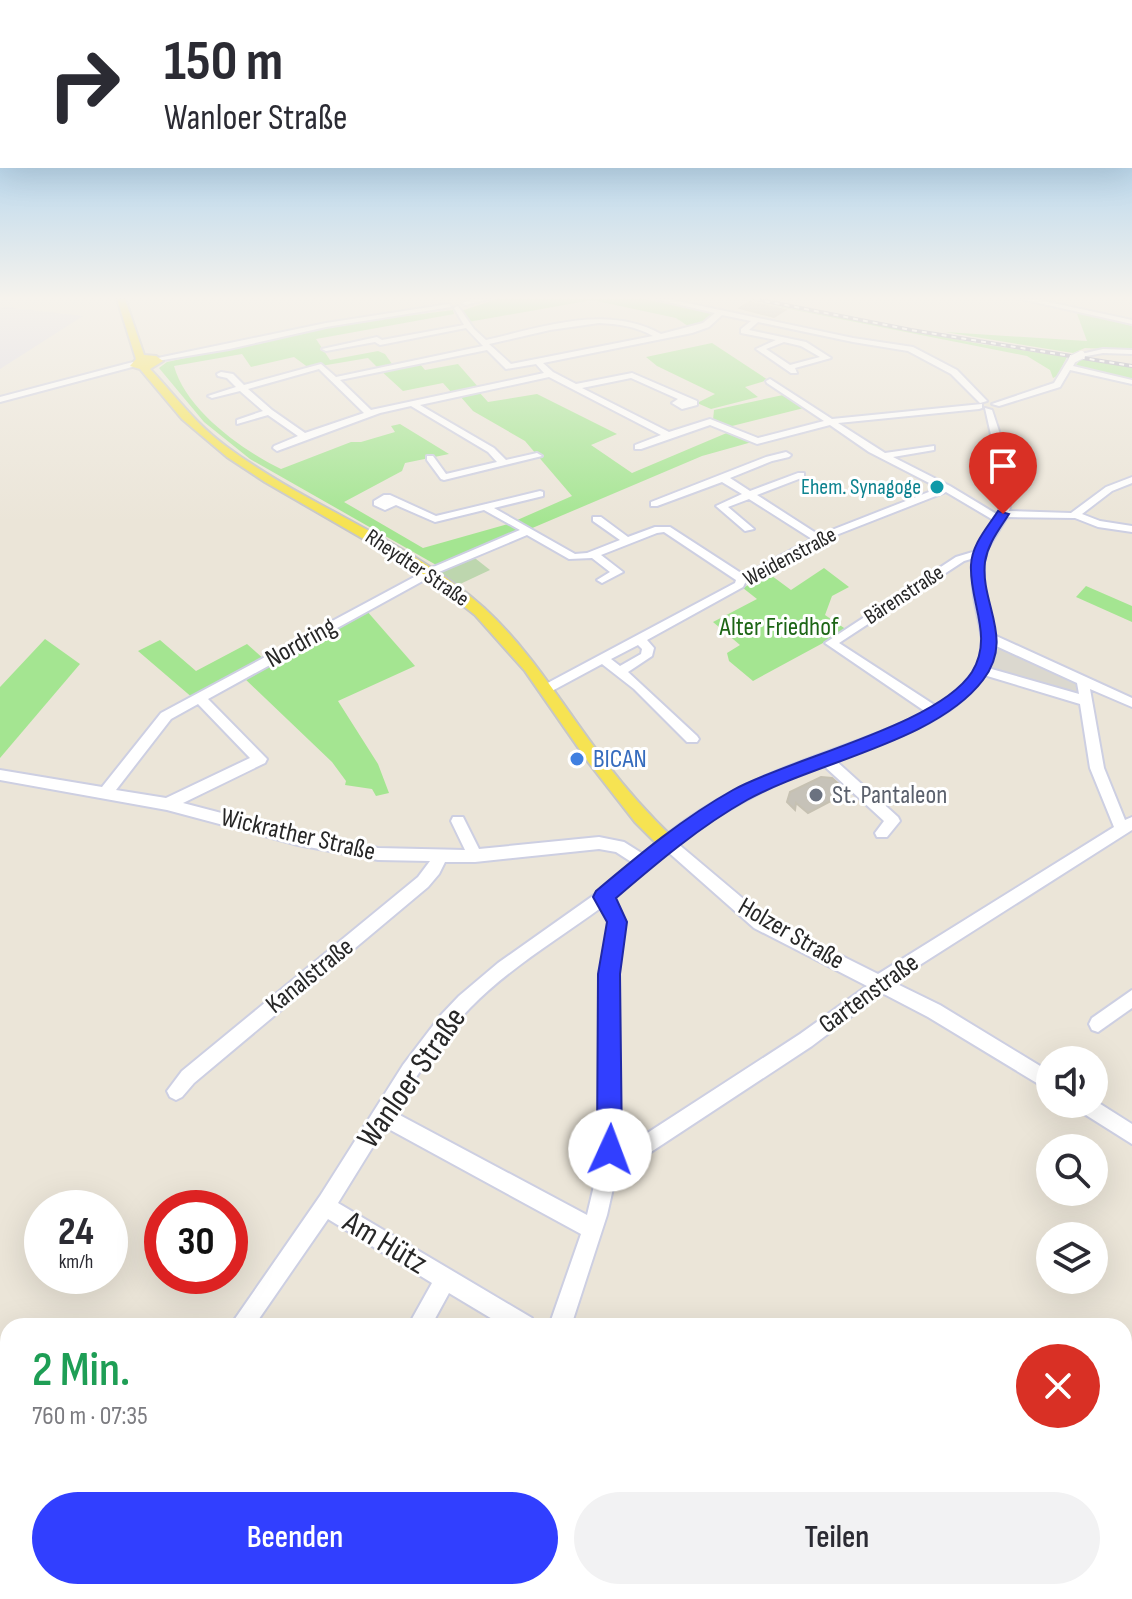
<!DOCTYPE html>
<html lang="de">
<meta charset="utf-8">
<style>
:root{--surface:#fff;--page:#f2f2f3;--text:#2b2b33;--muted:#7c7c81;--accent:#313fff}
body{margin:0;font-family:"Sofia Sans Condensed",sans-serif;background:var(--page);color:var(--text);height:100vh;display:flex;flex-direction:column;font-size:30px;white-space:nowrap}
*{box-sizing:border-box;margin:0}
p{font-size:26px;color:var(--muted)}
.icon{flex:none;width:44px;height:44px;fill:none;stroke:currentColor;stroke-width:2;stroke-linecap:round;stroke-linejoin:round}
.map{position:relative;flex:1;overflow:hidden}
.side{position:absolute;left:0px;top:1318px;width:1132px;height:282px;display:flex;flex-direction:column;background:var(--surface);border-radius:24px 24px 0 0;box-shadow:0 8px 32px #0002}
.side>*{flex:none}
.guide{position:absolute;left:0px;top:0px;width:1132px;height:168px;box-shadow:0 8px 32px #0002;background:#fff;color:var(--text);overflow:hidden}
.buttons{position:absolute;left:1036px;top:1046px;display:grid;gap:16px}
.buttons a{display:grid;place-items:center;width:72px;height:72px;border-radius:50%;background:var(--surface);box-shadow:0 8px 32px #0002;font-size:40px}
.speed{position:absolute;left:24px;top:1190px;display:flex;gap:16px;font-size:40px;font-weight:700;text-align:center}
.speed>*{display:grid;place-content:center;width:104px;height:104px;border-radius:50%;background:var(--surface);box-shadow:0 8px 32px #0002;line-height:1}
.speed small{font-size:20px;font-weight:400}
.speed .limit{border:12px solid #d22;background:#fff;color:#111}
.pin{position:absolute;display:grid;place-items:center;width:68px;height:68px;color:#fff;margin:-82px -34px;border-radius:50% 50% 50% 0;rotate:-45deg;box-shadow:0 0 8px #0007}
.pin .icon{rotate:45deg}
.me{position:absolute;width:88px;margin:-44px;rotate:2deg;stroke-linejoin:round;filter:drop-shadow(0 0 6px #0008)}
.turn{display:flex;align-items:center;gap:28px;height:168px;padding:0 32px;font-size:36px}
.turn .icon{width:104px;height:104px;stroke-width:2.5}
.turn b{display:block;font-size:56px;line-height:68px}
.round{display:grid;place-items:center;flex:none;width:84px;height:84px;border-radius:42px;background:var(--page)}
.overview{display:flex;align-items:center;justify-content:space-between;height:136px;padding:0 32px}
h1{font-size:48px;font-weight:600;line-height:60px;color:#1e9e55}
.primary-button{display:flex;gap:16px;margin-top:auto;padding:16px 32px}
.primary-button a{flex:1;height:92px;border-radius:48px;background:var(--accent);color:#fff;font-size:32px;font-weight:600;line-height:92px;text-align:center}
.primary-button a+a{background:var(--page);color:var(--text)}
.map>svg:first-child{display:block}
.industrial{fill:#ddd9e3}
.green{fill:#a4e591}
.cemetery{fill:#bdd6ae}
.plaza{fill:#dbd8cf}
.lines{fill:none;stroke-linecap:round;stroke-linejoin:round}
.stream{stroke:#65bcf3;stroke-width:5}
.building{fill:#c6c2b8;stroke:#c6c1b2;stroke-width:2}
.minor-casing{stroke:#cdcfe2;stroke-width:4}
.major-casing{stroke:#c7c7c7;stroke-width:4}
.minor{fill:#fff;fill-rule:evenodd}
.major{fill:#f6e352;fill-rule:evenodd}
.rail-casing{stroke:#9b9cb3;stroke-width:4}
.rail{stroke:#fff;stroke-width:2;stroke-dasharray:5;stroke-linecap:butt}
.minor-bridge-casing{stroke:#cdcfe2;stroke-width:10;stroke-linecap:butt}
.minor-bridge{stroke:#fff;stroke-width:8}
.route{fill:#313fff;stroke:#2029a6;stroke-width:2}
.culture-dot{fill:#0f9aa8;stroke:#fff;stroke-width:3}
.shop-dot{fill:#3f7fe0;stroke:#fff;stroke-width:3}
.worship-dot{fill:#6b7280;stroke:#fff;stroke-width:3}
.labels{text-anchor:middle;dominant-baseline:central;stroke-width:6;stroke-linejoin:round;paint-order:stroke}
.far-culture-label{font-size:22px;fill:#0d838f;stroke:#fff;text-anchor:end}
.far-street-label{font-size:22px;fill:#272727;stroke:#fff}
.park-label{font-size:26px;fill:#1d6616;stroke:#fff}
.street-label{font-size:26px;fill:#272727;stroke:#fff}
.shop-label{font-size:26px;fill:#366cbe;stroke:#fff;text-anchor:start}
.worship-label{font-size:26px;fill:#5b616d;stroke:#fff;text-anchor:start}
.near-street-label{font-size:32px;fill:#272727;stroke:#fff}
</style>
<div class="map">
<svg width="1132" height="1599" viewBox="0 0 1132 1599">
<rect width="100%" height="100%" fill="#ebe5d8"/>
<polygon class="industrial" points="5,307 83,316 0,369 0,309"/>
<g class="green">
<polygon points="497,299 645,299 713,314 702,324 691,328 676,318 592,300 468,322 461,311"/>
<polygon points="739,299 981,344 1067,357 1057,376 1053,378 1050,370 1027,356"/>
<path d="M453 310 454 314 316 339 330 360 378 351 385 354 392 364 377 367 368 358 309 368 294 357 251 367 242 354 174 366C186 410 242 450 281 469L351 442H361L395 432 391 426 400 424 449 454 405 463 402 471 344 502 423 548 508 524 519 531 457 558H450L451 561 438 566 250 459 204 422 159 368 167 362 343 324Z"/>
<polygon points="1076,311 1132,326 1132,350 1085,348 1073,353 945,332 1087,341"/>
<polygon points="712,343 768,380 745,387 758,397 711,409 697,403 715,394 657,366 646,357"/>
<polygon points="1081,359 1132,367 1132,380 1079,368 1076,365"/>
<polygon points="419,363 425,370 458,364 479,388 452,393 443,383 403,391 380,370"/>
<polygon points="479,392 488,402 537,394 617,434 591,445 632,473 729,432 752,442 702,456 530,529 515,521 572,496 525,441 473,411 460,396"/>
<polygon points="783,395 804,408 728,427 713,420 714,410"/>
<polygon points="824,568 849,587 832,596 825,615 847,630 753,681 729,661 727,653 740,645 713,622 757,599 743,588 768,573 791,590"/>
<polygon points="1086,586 1132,606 1132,622 1076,597"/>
<polygon points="366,610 415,666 338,701 378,764 389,793 376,796 372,789 345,785 346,781 332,762 243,677"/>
<polygon points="45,639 80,664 0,758 0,687"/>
<polygon points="160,640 196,671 247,644 265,660 194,699 138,651"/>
</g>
<polygon class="cemetery" points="471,555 490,570 458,585 438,571"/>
<polygon class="plaza" points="996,645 1077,679 1081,699 987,671"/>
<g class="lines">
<g class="stream">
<polyline points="0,1420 8,1427"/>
<polyline points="199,1592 207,1599"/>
</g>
</g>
<g class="building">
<polygon points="749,302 785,310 774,317 740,308"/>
<polygon points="821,777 832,778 848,792 808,813 796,803 795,810 787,802 790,792"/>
</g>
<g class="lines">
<g class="minor-casing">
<g id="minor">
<polygon points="475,299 489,299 465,305 462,303"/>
<path d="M655 299H668L853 338 913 347 957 370 987 401 980 403 951 374 908 351 853 342 758 322 749 330 806 342 831 358 795 368 797 373H791L756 349 776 340 741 333V329L751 321 722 315 709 327 692 333 543 363 553 372 576 384 632 373 697 401V405L682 409 672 403 678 399 631 378 582 388 669 432 710 419 758 438 824 421 767 383 766 381 770 379 832 419 982 404V408L979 409 838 423 885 453 934 446V450L893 457 950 486 998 515 1002 494 1001 479 985 408 992 410C1002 441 1017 478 1009 511L1071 513 1106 487 1132 477V483L1112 491 1082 514 1100 521 1132 526V532L1098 527 1075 518 1007 517 988 548 984 561V584L994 635 1132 698V707L1090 689 1104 768 1125 820 1132 817V830L893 982 940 1005 1050 1072V1091L928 1017 882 993 812 1046 616 1175 607 1215 571 1326H549L581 1234 385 1127 338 1203 532 1318 535 1326H504L449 1293 431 1326H408L432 1283 328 1219 254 1326H230L320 1196 403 1065 441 1015 459 996 498 963 604 888 633 863 616 852 599 849 475 862H445L439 874 428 887 194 1083 182 1097 176 1100 170 1097 167 1091 182 1071 418 877 430 861 378 860 298 845 167 810 0 780V770L102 787 161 713 431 568 520 530 484 510 435 522 396 505 385 510 374 505V501L384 495H390L436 516 540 491 543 492V496L494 508 575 554 587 553 620 540 593 521V517H601L628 537 655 527H670L744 575 812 539 749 499 728 507 754 529 745 531 716 506 742 494 722 482 657 506H651V502L766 457 786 452 791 455 789 457 772 461 730 478 750 491 798 473H804V477L757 495 819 535 939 488 869 452 830 425 757 444 710 425 641 449H635V445L661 435 549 377 420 405 494 448 506 460 537 453 542 456 444 480 441 479 427 460V456H433L446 474 497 462 488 452 411 406 380 413 277 451 273 448 274 446 298 436 268 415 237 424V420L263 411 240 391 212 398 208 396 236 387 227 378 218 376 217 374 221 372 233 374 244 385 321 364 336 377 483 346 466 328 380 345 375 342 326 351 322 349 377 337 382 340 464 325 454 308 458 306 474 329 486 340C543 327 606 304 661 334L703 323 715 313ZM599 323C619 324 635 326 653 336L511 364 489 344 550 330ZM784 342 801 346 820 357 790 365 766 349ZM487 350 506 369 536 364 544 373 371 410 340 380ZM319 369 364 413 305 433 272 410 248 389ZM946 492 995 521 976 551 956 557 825 643 926 712C872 739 816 753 761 778 719 796 677 824 643 854L624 842 599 837 479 849 463 817H453L451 821 465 850 378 848 298 833 183 803 265 763 267 759 208 699 439 572 527 535 569 559 592 558 610 572 597 580 602 583 623 572 601 555 657 533 664 532 736 580 735 583 542 686 540 689 542 692H550L602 664 634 689 687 742H697L699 739 697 736 628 672 652 656 654 648 647 640 743 587 746 581 756 579 826 539ZM974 558C963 627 1018 651 936 706L839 643 964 561ZM638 645 642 649 641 654 620 666 611 659ZM994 645 1077 683 1079 694 988 668ZM984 675 1080 704 1090 768 1114 827 878 974 766 918 677 843C724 810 770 785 823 765L884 821 875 833 877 837H887L900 821 898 817 835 760C883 743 957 721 984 675ZM198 704 250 758 166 798 116 790 171 719ZM667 851 754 928 867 986 800 1034 618 1152 617 974 625 922 613 899ZM602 907 609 922 601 974 598 1169 587 1215 394 1112C417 1075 440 1039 470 1008 509 968 557 940 602 907Z"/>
<polygon points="1021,299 1034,299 1132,320 1132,324"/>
<polygon points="449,304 451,307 326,327 229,349 157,361 153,359 326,323"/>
<polygon points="1103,349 1132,350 1132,354 1103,353 1081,357 1077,355"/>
<polygon points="1070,357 1077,359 1073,366 1132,380 1132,384 1070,370 1060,387 999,406 992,404 1054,383"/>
<polygon points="133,362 136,362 136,366 0,402 0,397"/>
<polygon points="1132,990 1132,1008 1098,1032 1092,1030 1089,1024 1092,1018"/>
<polygon points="1094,1100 1132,1124 1132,1144 1078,1110 1075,1104 1094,1104"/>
<polygon points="8,1566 8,1592 13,1592 0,1599 0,1570"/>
<polygon points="275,1592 307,1592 310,1599 278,1599"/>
<rect x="512" y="1592" width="26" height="7"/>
<polygon points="723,1592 749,1592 751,1599 725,1599"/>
</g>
</g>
<g class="major-casing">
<path id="major" d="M117 299H125L144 355 156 356 163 361 150 369C177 397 194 423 227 447 308 507 408 540 484 608 531 651 563 706 601 756 623 786 646 812 673 838L675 843 673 848 667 850 661 848 635 822 589 763 525 671 475 615 419 571 265 482 227 457 182 419 140 369 130 366 136 359Z"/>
</g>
<use href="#minor" class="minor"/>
<use href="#major" class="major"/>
<g class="rail-casing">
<polyline id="rail" points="755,299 911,330 1132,366"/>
</g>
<use href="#rail" class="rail"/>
<g class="minor-bridge-casing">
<polyline id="minor-bridge" points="1073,359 1081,355"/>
</g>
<use href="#minor-bridge" class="minor-bridge"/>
</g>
<linearGradient id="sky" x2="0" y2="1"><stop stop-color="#73b7ec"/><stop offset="0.57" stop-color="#f6f3ed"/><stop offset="1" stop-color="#f6f3ed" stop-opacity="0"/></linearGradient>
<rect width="1132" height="523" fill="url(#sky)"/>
<path class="route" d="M998 511 1009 514C999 530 988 543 985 562 980 604 1015 638 983 680 936 742 815 762 747 800 699 827 657 863 616 898L627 922 620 974 622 1150 618 1159 610 1162 601 1159 597 1150 598 974 607 922 593 897 596 891C640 854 683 818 733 790 791 758 938 725 972 672 994 636 969 602 971 565 972 544 987 528 998 511Z"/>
<circle class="culture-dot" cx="937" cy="487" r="8"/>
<circle class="shop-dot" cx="577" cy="759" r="8"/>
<circle class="worship-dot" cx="816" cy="795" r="8"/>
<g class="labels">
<g class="far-culture-label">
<text x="921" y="487">Ehem. Synagoge</text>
</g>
<g class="far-street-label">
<text transform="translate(790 557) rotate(-28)">Weidenstraße</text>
<text transform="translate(417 568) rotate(34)">Rheydter Straße</text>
<text transform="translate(904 595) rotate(-33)">Bärenstraße</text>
</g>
<g class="park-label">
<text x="779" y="627">Alter Friedhof</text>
</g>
<g class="street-label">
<text transform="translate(301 643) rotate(-29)">Nordring</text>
<text transform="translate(298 835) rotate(13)">Wickrather Straße</text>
<text transform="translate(791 934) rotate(30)">Holzer Straße</text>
<text transform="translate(310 976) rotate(-39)">Kanalstraße</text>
<text transform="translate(869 994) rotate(-36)">Gartenstraße</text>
</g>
<g class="shop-label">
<text x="593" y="759">BICAN</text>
</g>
<g class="worship-label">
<text x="832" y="795">St. Pantaleon</text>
</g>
<g class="near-street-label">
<text transform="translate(412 1078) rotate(-55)">Wanloer Straße</text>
<text transform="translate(385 1243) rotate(31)">Am Hütz</text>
</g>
</g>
</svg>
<div class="buttons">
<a><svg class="icon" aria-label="sound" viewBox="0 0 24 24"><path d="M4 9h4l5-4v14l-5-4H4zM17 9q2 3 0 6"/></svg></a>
<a><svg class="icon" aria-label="search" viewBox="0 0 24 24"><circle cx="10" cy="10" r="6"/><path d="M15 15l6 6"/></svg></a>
<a><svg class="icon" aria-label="layers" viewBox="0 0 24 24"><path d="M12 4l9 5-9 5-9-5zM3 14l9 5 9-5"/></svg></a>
</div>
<div class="speed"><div>24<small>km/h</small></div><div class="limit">30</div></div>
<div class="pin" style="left:1003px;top:514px;background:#d93025"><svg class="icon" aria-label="arrive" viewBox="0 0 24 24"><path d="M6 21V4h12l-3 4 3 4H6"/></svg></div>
<svg class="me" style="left:610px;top:1150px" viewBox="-20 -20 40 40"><circle r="19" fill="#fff"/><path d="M0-13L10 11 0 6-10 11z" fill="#313fff"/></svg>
<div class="guide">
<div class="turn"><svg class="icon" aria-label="right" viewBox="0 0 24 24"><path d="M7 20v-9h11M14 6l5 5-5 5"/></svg><div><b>150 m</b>Wanloer Straße</div></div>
</div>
<section class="side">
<div class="overview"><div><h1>2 Min.</h1><p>760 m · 07:35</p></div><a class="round" style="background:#d93025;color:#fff"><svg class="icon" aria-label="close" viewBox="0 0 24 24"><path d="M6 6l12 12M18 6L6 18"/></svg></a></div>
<div class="primary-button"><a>Beenden</a><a>Teilen</a></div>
</section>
</div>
